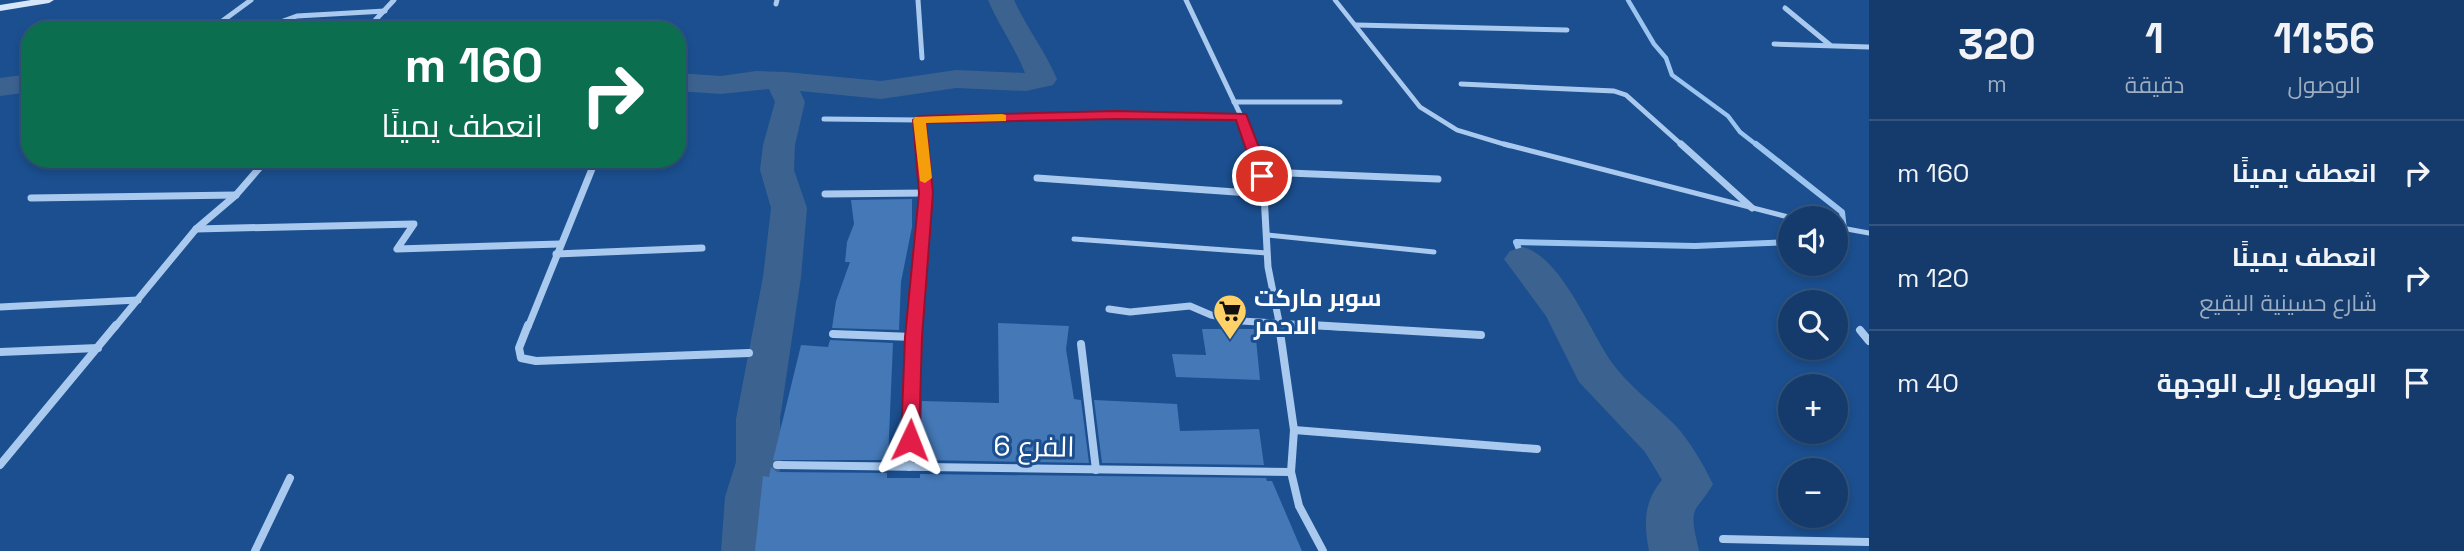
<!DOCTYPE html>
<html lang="ar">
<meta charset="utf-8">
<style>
:root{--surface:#143b6b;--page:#214673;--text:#f1f3f6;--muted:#9dadc1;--line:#33557e}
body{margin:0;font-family:"Space Grotesk",Cairo,sans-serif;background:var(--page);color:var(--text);direction:rtl;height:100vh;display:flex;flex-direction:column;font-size:26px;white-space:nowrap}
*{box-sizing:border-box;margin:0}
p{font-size:23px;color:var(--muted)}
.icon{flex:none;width:38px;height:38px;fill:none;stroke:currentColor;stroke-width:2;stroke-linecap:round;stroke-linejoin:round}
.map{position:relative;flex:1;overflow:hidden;direction:ltr}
.panel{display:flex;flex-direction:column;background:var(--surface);width:595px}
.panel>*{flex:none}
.guide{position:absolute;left:21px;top:21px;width:665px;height:147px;border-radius:28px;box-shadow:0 4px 10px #0003,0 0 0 2px var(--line);direction:rtl;background:#0b6e4f;color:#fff;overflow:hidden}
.buttons{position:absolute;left:1778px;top:206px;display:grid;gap:14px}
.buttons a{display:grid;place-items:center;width:70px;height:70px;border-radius:50%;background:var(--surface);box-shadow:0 4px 10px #0003,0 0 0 2px var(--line);font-size:35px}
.pin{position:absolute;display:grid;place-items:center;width:60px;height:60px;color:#fff;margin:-30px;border:4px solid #fff;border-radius:50%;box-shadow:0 2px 7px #0007}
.me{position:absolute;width:77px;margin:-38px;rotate:2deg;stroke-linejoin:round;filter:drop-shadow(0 0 5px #0008)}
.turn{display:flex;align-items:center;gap:24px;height:147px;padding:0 28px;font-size:32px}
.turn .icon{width:91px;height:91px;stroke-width:2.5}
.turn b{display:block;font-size:49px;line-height:60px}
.eta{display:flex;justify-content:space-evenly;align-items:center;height:119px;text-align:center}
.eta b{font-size:42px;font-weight:700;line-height:49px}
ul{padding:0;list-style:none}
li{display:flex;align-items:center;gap:21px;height:105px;padding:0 28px;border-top:2px solid var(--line)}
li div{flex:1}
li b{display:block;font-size:26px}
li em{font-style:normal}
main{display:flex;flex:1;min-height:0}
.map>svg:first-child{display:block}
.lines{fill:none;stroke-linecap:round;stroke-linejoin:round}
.stream-far1{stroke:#9cc4f0;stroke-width:4.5}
.stream{stroke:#9cc4f0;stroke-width:6}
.river{fill:#3c6290;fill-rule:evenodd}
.building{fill:#4478b7}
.lane-far1{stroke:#a9c9ee;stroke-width:4.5}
.lane{stroke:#a9c9ee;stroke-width:5}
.street-far2{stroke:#a9c9ee;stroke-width:5}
.street-far1{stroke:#a9c9ee;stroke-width:7}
.street{stroke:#a9c9ee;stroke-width:8}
.secondary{fill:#d6e6fa;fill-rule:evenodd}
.route{fill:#e11d48;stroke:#92132f;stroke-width:2}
.slow{fill:#f59e0b}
.labels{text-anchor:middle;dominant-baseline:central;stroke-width:6;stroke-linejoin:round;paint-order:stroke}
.poi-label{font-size:24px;font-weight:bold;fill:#fff;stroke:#1b4f8f;text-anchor:start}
.near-street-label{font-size:28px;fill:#fff;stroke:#1b4f8f}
</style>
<main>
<section class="panel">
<div class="eta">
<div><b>11:56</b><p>الوصول</p></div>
<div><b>1</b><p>دقيقة</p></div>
<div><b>320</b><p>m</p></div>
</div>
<ul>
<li><svg class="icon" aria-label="right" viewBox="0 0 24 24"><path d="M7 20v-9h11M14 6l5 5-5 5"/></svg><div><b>انعطف يمينًا</b></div><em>160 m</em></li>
<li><svg class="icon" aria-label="right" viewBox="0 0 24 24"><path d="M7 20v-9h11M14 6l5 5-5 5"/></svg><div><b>انعطف يمينًا</b><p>شارع حسينية البقيع</p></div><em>120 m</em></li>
<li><svg class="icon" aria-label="arrive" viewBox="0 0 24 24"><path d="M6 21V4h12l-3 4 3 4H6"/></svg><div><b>الوصول إلى الوجهة</b></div><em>40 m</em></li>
</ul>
</section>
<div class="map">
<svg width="1869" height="551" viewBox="0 0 1869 551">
<rect width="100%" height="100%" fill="#1b4f8f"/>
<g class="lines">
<polyline class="stream-far1" points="1628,0 1654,44 1666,58 1672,75 1728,116 1740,132 1758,146"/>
<g class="stream">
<polyline points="1756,144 1842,212 1845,238 1836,239"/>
<polyline points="1523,259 1516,242 1695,246 1790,242"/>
</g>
<g class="river">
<path d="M988 0H1014C1027 28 1045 51 1057 79L1053 85 1026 91 956 88 881 99 800 91 805 102 795 145 794 170 807 208 801 277 780 419 782 462 773 497 771 551H721L725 497 736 462V419L763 277 771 208 760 170 763 145 775 102 769 89 721 94 677 91V73L721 76 756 71 786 72 881 81 956 70 1025 73C1015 47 999 26 988 0Z"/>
<polygon points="30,74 30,92 0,96 0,78"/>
<path d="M1523 247C1561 257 1589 329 1610 360 1626 384 1654 404 1675 425 1690 441 1703 464 1713 484 1708 493 1703 499 1697 507 1689 518 1697 539 1699 551H1649C1644 524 1643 503 1662 480L1645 452 1579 382 1546 316 1504 259 1510 251Z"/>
</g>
</g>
<g class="building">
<polygon points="912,199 912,227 901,282 899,330 832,328 836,301 850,262 845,262 847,242 854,224 851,200"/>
<polygon points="998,323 1069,326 1066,349 1074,399 1081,400 1089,463 920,460 922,401 999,403"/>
<polygon points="1202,329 1255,329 1260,380 1176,377 1172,354 1206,355"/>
<polygon points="830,340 893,343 888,460 773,460 801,345 828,347"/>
<polygon points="1094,400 1177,404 1180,431 1259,429 1264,465 1102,463"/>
<polygon points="771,467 777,472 887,473 887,478 920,478 920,474 1266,478 1267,481 1272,481 1302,551 755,551 763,476 769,477"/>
</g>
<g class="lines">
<polyline class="lane-far1" points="1335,0 1420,107 1457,130 1510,146"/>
<g class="lane">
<polyline points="1504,144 1796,219"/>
<polyline points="1836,227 1869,233"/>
<polyline points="1268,235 1434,252"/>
<polyline points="1074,239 1267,253"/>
</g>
<g class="street-far2">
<polyline points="918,0 922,58"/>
<polyline points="1186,0 1241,116 1252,146"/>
<polyline points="776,4 777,0"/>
<polyline points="1785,8 1830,45"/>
<polyline points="1356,25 1567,30"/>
<polyline points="264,28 297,16 385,11"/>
<polyline points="210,30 251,0"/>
<polyline points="366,30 394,0"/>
<polyline points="1774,44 1869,47"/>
<polyline points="1461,84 1614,91 1626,95 1683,146"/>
<polyline points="1234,102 1340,102"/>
<polyline points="824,119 919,120 922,146"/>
<polyline points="919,120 1116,115 1241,116"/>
</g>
<g class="street-far1">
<polyline points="1251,144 1263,176 1268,267 1280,327"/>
<polyline points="1681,144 1752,208"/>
<polyline points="263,166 412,161"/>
<polyline points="1261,172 1438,179"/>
<polyline points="1037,178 1264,194"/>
<polyline points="825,194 926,193"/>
<polyline points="31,198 236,195"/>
<polyline points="196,229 414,224 397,249 560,244"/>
<polyline points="556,254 702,248"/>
<polyline points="0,307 138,300"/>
<polyline points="1109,309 1130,312 1190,306 1211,315 1241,321 1341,327"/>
<polyline points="115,327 196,229 236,195 267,159"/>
<polyline points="528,327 596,159"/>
<polyline points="914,327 926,193 921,144"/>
</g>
<g class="street">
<polyline points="528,325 519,348 521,358 536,361 749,353"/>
<polyline points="1279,325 1294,430 1291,472 1299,506 1323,551"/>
<polyline points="1311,325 1481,335"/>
<polyline points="1860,330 1869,341"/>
<polyline points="833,334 913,337"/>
<polyline points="1081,344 1096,470"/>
<polyline points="0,352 98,348"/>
<polyline points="1294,430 1537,449"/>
<polyline points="0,465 116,325"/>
<polyline points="777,465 1291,472"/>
<polyline points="909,467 914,325"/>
<polyline points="1723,539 1869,542"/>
<polyline points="255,551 290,478"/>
</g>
<polygon class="secondary" points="31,0 54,0 49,3 0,11 0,5"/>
</g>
<polygon class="route" points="1115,111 1246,114 1270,176 1262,181 1255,176 1236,120 1115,119 926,123 933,193 922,337 919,440 917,445 910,447 903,445 901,440 905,337 919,193 913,120 919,116"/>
<polygon class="slow" points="1002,114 1006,115 1006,121 926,123 932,178 925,183 920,181 913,120 915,117"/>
<defs>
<g id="supermarket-pin" transform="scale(1.75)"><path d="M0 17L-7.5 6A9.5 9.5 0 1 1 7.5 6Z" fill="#ffd166" stroke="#1b4f8f"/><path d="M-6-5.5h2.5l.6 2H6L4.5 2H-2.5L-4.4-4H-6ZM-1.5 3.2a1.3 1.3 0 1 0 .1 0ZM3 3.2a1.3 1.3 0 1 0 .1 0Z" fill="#111"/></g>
</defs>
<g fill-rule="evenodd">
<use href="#supermarket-pin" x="1230" y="311"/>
</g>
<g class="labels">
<g class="poi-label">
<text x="1254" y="297">سوبر ماركت<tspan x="1254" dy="28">الاحمر</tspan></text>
</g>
<g class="near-street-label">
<text transform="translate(1034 446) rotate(1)">الفرع 6</text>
</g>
</g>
</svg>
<div class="buttons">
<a><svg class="icon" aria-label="sound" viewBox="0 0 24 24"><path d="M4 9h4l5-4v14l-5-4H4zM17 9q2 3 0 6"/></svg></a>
<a><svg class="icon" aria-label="search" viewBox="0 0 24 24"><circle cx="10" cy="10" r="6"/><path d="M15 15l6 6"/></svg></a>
<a>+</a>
<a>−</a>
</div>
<div class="pin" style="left:1262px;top:176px;background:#d93025"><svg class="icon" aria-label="arrive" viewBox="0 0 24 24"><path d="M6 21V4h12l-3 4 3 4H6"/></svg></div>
<svg class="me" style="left:910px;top:440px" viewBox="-20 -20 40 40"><path d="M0-17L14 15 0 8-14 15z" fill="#e11d48" stroke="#fff" stroke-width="4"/></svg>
<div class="guide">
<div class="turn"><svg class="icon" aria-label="right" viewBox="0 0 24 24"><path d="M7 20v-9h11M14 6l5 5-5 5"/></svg><div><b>160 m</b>انعطف يمينًا</div></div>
</div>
</div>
</main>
